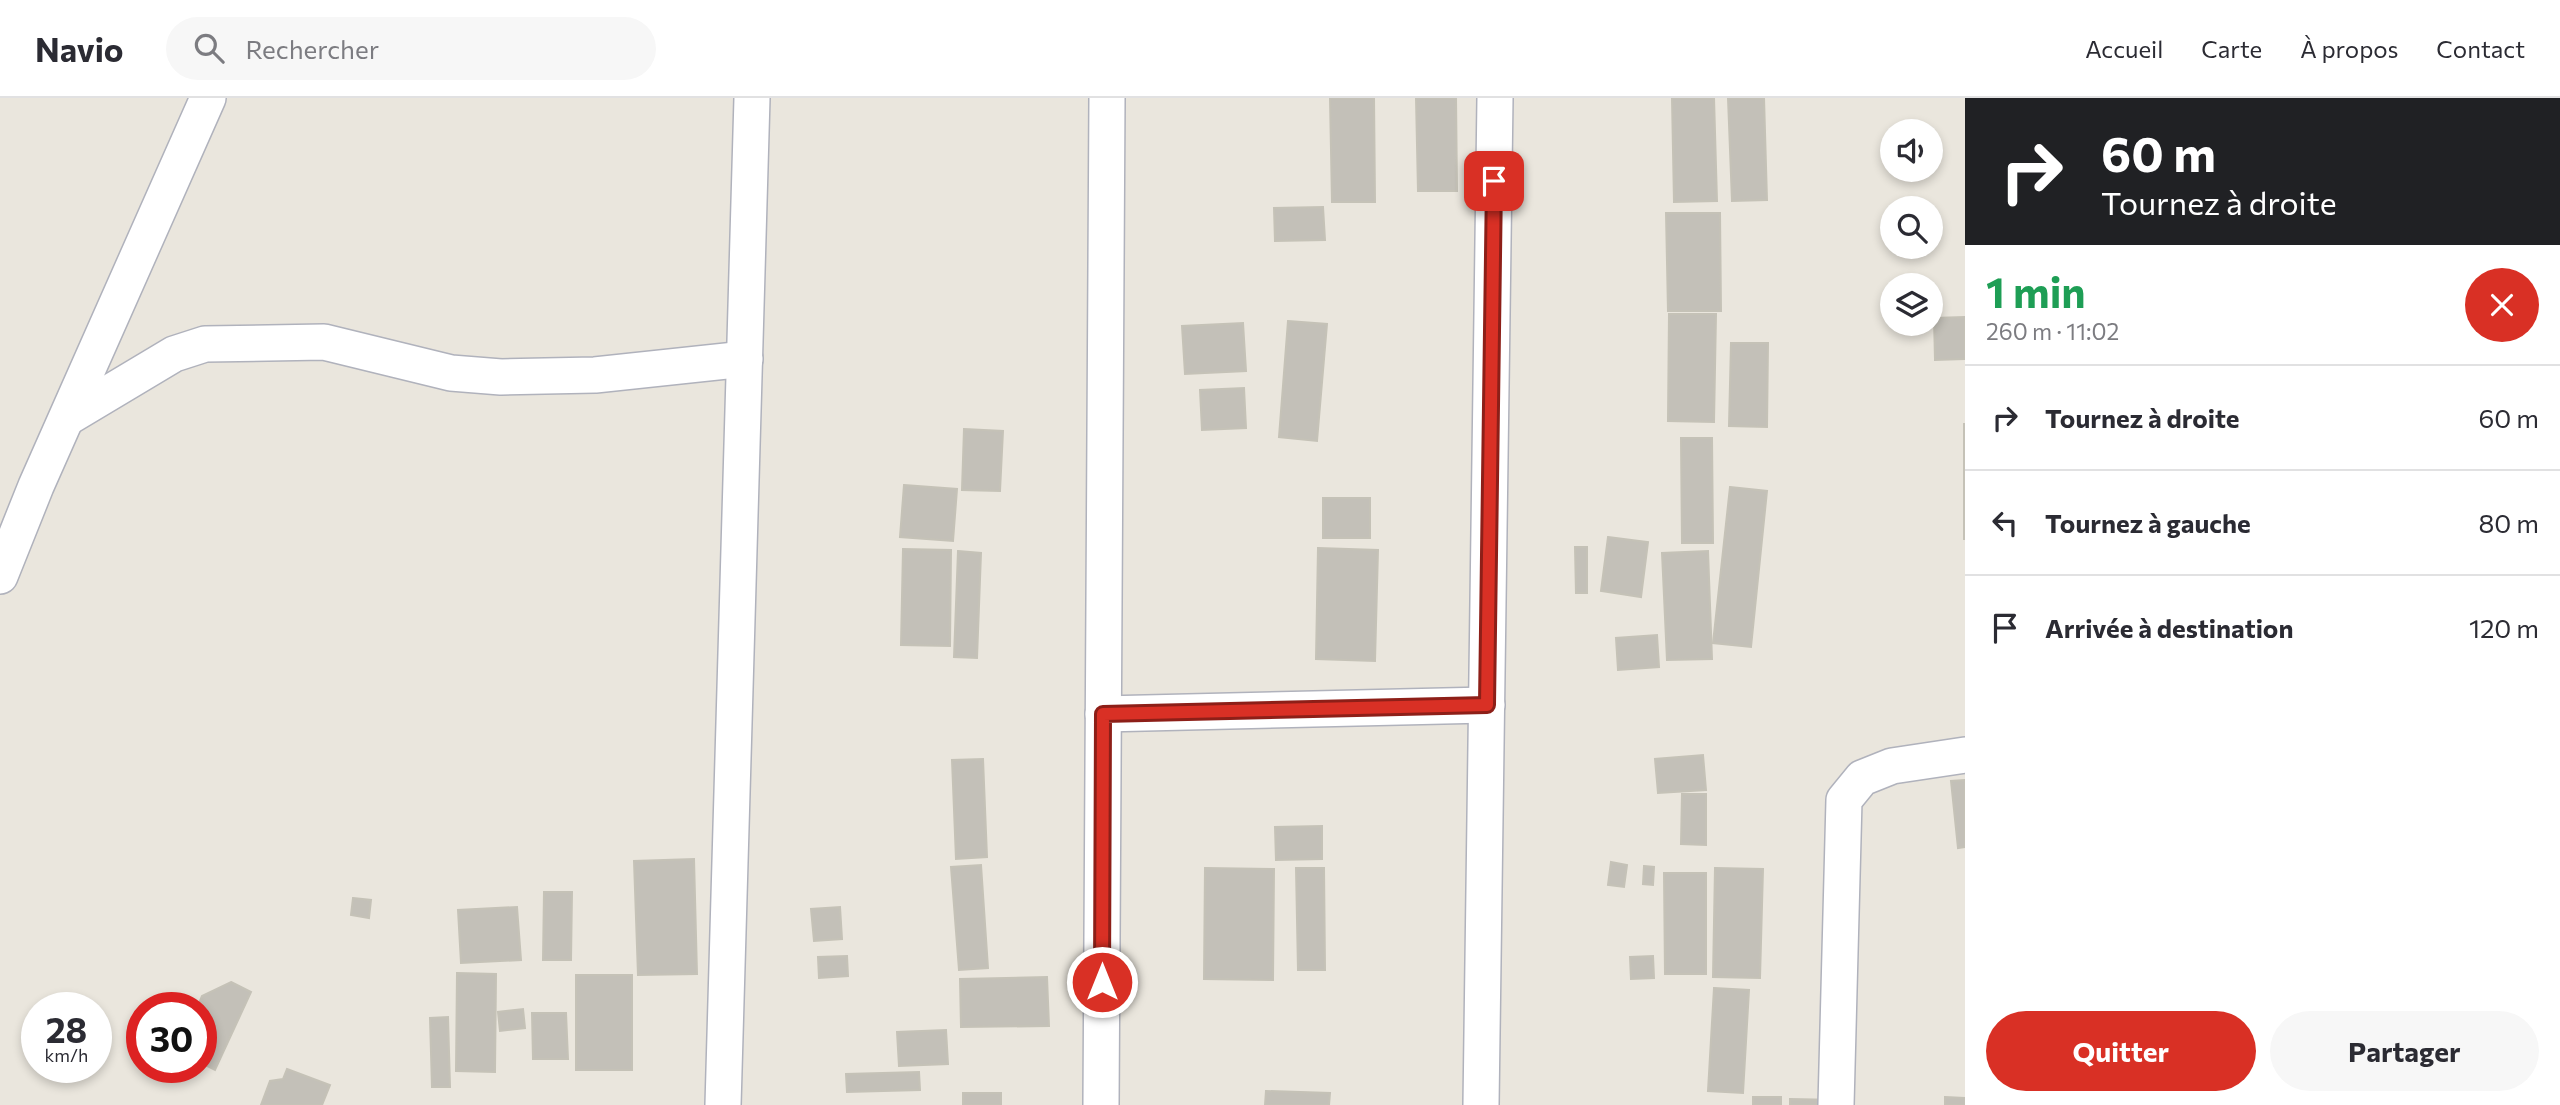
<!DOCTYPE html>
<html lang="fr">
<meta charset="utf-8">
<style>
:root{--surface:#fff;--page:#f7f7f7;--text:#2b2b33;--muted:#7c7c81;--line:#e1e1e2;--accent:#d93025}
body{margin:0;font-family:Commissioner,sans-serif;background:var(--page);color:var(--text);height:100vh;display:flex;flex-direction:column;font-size:26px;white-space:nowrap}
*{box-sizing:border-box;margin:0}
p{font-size:23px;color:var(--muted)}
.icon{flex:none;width:38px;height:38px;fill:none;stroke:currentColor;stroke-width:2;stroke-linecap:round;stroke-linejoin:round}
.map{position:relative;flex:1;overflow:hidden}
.side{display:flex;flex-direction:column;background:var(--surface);width:595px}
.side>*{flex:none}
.top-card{background:#202124;color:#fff;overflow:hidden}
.tools{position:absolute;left:1880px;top:21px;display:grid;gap:14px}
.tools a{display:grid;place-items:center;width:63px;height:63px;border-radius:50%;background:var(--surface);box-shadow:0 4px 10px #0003;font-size:35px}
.speed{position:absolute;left:21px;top:894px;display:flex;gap:14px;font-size:35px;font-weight:700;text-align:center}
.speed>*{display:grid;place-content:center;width:91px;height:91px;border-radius:50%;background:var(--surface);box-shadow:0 4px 10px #0003;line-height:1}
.speed small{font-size:18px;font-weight:400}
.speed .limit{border:10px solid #d22;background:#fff;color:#111}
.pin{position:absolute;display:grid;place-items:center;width:60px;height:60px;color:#fff;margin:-30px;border-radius:14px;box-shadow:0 4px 10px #0006}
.me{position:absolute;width:77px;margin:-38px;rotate:0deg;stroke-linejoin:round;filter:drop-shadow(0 0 5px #0008)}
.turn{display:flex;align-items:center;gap:24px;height:147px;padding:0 21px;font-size:32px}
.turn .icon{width:91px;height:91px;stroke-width:2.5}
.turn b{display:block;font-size:49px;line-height:60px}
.round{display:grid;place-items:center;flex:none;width:74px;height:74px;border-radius:37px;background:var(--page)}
.summary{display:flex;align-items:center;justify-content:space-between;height:119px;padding:0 21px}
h1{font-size:42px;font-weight:700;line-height:52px;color:#1e9e55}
.button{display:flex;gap:14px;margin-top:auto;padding:14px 21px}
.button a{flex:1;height:80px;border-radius:42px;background:var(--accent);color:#fff;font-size:28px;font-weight:700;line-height:80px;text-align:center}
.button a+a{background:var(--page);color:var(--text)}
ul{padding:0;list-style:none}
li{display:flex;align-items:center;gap:21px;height:105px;padding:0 21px;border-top:2px solid var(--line)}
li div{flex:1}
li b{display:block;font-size:26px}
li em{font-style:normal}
header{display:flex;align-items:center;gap:42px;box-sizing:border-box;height:98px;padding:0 35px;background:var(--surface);border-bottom:2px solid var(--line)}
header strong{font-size:33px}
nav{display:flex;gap:38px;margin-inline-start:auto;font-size:24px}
.search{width:490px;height:63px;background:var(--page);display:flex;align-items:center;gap:18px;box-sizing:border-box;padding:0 24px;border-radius:38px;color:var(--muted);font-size:26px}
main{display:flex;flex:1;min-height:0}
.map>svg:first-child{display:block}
.building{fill:#c3c0b8;stroke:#c5c2b7;stroke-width:2}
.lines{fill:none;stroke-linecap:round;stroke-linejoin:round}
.minor-casing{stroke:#b0b2bc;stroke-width:38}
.minor{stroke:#fff;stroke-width:35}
.route-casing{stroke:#8d1f18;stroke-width:18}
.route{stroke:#d93025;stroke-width:12}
</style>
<header>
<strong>Navio</strong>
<div class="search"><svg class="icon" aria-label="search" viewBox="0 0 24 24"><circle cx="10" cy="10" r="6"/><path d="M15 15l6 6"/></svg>Rechercher</div>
<nav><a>Accueil</a><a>Carte</a><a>À propos</a><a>Contact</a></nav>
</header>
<main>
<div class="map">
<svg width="1965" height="1007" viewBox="0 0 1965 1007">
<rect width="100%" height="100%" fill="#eae6dd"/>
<g class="building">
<polygon points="1330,0 1374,0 1375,104 1332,104"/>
<polygon points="1416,0 1456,0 1457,93 1418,93"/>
<polygon points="1672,0 1714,0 1717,103 1674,104"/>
<polygon points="1728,0 1764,0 1767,102 1732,103"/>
<polygon points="1323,109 1325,142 1275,143 1274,110"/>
<polygon points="1666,115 1720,115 1721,213 1668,213"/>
<polygon points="1669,216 1716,216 1714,324 1668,323"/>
<polygon points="1965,219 1965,261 1935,262 1934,220"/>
<polygon points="1288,223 1327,226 1317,343 1279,339"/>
<polygon points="1243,225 1246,273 1185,276 1182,228"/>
<polygon points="1731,245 1768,245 1767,329 1729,328"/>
<polygon points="1244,290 1246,330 1202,332 1200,292"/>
<rect x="1964" y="326" width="1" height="115"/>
<polygon points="964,331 1003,333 1000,393 962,392"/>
<polygon points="1681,340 1712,340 1713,445 1682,445"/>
<polygon points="904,387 957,391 953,443 900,439"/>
<polygon points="1730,389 1767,393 1751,549 1713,545"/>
<rect x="1323" y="400" width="47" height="40"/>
<polygon points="1608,439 1648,444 1641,499 1601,493"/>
<polygon points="1575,449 1587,449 1587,495 1576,495"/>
<polygon points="1318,450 1378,452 1375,563 1316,561"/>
<polygon points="903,451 951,452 950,548 901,547"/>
<polygon points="958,453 981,455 977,560 954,559"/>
<polygon points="1708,453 1712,561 1667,562 1662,455"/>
<polygon points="1657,537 1659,569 1618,572 1616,540"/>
<polygon points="1703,657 1706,692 1658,695 1655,661"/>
<polygon points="983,661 987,759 956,761 952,662"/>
<polygon points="1965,682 1965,749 1958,750 1951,683"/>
<polygon points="1682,696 1706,696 1706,747 1681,746"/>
<polygon points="1322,728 1322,761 1276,762 1275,729"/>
<polygon points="694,761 697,876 638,877 634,763"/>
<polygon points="1611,764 1627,767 1624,789 1608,787"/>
<polygon points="981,767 988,870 959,872 951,769"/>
<polygon points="1644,768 1654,769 1653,787 1643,786"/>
<polygon points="1205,770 1274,771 1273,882 1204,881"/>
<polygon points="1296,770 1324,770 1325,872 1298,872"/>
<polygon points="1715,770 1763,771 1760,880 1713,879"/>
<polygon points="1664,775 1706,775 1706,876 1665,876"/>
<polygon points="544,794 572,794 571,862 543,862"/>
<polygon points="353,800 371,802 369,820 351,817"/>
<polygon points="517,809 521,862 461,865 458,812"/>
<polygon points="840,809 842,841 814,843 811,811"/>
<polygon points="847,858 848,878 819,880 818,859"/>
<polygon points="1653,858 1654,880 1631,881 1630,859"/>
<polygon points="457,875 496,876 495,974 456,973"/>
<rect x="576" y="877" width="56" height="95"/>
<polygon points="1047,879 1049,928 961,929 960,881"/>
<polygon points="231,884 251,894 215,972 201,965 201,936 206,926 201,924 201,910 197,910 202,898"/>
<polygon points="1714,890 1749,892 1743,995 1708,993"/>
<polygon points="523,911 525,930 500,933 498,914"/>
<polygon points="532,915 566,915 568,961 533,961"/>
<polygon points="448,919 450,989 432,989 430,920"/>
<polygon points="946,932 948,966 899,968 897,934"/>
<polygon points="287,971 330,987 322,1007 261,1007 270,983 283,981"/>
<polygon points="919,974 920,992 847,994 846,976"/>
<polygon points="1266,993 1330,995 1329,1007 1265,1007"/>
<rect x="963" y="995" width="38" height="12"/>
<rect x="1753" y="999" width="28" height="8"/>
<polygon points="1945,999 1965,1000 1965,1007 1945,1007"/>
<polygon points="1790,1001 1838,1002 1838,1007 1790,1007"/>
</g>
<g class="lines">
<g class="minor-casing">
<g id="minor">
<polyline points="67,320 174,256 205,246 324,244 451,275 501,279 595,277 745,261"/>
<polyline points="0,478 36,388 208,0"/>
<polyline points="1103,616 1487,607"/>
<polyline points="723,1007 752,0"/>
<polyline points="1101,1007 1107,0"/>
<polyline points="1481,1007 1495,0"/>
<polyline points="1836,1007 1844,702 1862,680 1892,668 1965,657"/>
</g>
</g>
<use href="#minor" class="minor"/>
</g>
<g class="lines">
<g class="route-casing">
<polyline id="route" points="1102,884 1103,616 1487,607 1494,83"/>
</g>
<use href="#route" class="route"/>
</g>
</svg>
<div class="tools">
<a><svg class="icon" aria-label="sound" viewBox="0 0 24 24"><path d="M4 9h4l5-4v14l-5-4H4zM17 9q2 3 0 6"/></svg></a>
<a><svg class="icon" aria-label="search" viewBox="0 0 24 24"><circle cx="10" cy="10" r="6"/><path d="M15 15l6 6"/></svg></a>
<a><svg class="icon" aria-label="layers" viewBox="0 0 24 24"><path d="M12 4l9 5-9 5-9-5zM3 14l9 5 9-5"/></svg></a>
</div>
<div class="speed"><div>28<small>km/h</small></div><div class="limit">30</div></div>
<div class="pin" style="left:1494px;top:83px;background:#d93025"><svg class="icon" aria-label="arrive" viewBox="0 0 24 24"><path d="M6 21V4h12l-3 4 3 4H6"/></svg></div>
<svg class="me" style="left:1102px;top:884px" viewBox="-20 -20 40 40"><circle r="17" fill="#d93025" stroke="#fff" stroke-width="3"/><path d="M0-11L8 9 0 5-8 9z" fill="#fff"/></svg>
</div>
<section class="side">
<div class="top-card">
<div class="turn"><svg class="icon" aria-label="right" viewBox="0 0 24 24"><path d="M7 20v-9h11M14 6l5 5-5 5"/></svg><div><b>60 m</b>Tournez à droite</div></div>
</div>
<div class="summary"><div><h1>1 min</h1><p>260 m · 11:02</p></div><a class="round" style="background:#d93025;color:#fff"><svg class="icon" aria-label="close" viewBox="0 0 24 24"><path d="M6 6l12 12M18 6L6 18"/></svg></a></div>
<ul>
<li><svg class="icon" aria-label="right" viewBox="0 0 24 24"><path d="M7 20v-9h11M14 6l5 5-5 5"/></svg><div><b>Tournez à droite</b></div><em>60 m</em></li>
<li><svg class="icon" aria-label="left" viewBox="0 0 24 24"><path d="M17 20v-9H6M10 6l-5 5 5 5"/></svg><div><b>Tournez à gauche</b></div><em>80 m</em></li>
<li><svg class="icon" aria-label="arrive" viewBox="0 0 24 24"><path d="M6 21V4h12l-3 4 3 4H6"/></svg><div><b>Arrivée à destination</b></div><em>120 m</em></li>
</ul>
<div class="button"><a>Quitter</a><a>Partager</a></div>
</section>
</main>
